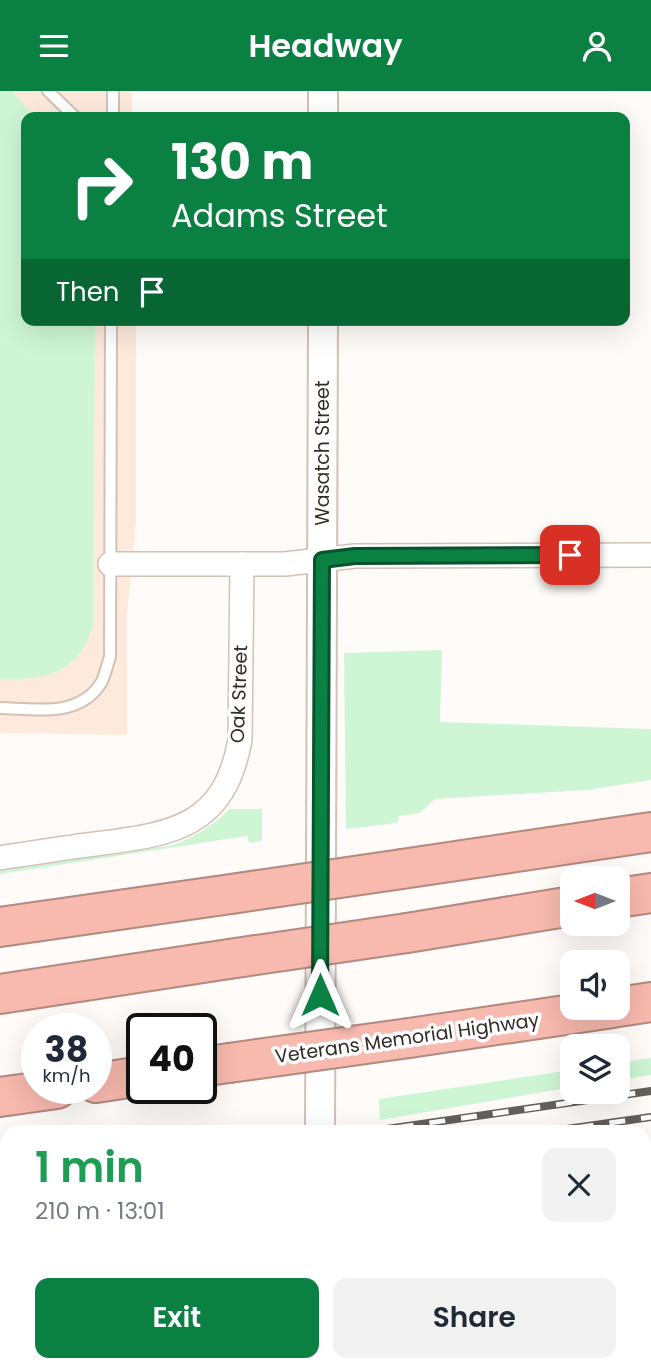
<!DOCTYPE html>
<meta charset="utf-8">
<style>
:root{--surface:#fff;--page:#f2f2f3;--text:#1f2937;--muted:#747a83;--accent:#0b8043}
body{margin:0;font-family:Poppins,sans-serif;background:var(--page);color:var(--text);height:100vh;display:flex;flex-direction:column;font-size:26px;white-space:nowrap}
*{box-sizing:border-box;margin:0}
p{font-size:23px;color:var(--muted)}
.icon{flex:none;width:38px;height:38px;fill:none;stroke:currentColor;stroke-width:2;stroke-linecap:round;stroke-linejoin:round}
.map{position:relative;flex:1;overflow:hidden}
.sheet{position:absolute;left:0px;top:1034px;width:651px;height:247px;display:flex;flex-direction:column;background:var(--surface);border-radius:21px 21px 0 0;box-shadow:0 7px 28px #0002}
.sheet>*{flex:none}
.top-card{position:absolute;left:21px;top:21px;width:609px;height:214px;border-radius:14px;box-shadow:0 7px 28px #0002;background:#0b8043;color:#fff;overflow:hidden}
.needle{width:46px;rotate:270deg}
.fabs{position:absolute;left:560px;top:775px;display:grid;gap:14px}
.fabs a{display:grid;place-items:center;width:70px;height:70px;border-radius:14px;background:var(--surface);box-shadow:0 7px 28px #0002;font-size:35px}
.speed{position:absolute;left:21px;top:922px;display:flex;gap:14px;font-size:35px;font-weight:700;text-align:center}
.speed>*{display:grid;place-content:center;width:91px;height:91px;border-radius:50%;background:var(--surface);box-shadow:0 7px 28px #0002;line-height:1}
.speed small{font-size:18px;font-weight:400}
.speed .limit{border:4px solid #111;border-radius:10px;background:#fff;color:#111}
.pin{position:absolute;display:grid;place-items:center;width:60px;height:60px;color:#fff;margin:-30px;border-radius:14px;box-shadow:0 4px 10px #0006}
.me{position:absolute;width:77px;margin:-38px;rotate:0deg;stroke-linejoin:round;filter:drop-shadow(0 0 5px #0008)}
.turn{display:flex;align-items:center;gap:24px;height:147px;padding:0 35px;font-size:32px}
.turn .icon{width:91px;height:91px;stroke-width:2.5}
.turn b{display:block;font-size:49px;line-height:60px}
.then{display:flex;align-items:center;height:66px;padding:0 35px;background:#0003;gap:14px;font-size:26px}
.round{display:grid;place-items:center;flex:none;width:74px;height:74px;border-radius:14px;background:var(--page)}
.head{display:flex;align-items:center;justify-content:space-between;height:119px;padding:0 35px}
h1{font-size:42px;font-weight:600;line-height:52px;color:#1e9e55}
.button{display:flex;gap:14px;margin-top:auto;padding:14px 35px}
.button a{flex:1;height:80px;border-radius:14px;background:var(--accent);color:#fff;font-size:28px;font-weight:600;line-height:80px;text-align:center}
.button a+a{background:var(--page);color:var(--text)}
header{display:flex;justify-content:space-between;align-items:center;height:91px;padding:0 35px;background:var(--accent);color:#fff;font-size:32px;font-weight:600}
.map>svg:first-child{display:block}
.built{fill:#fdeadc}
.green{fill:#cef6d5}
.lines{fill:none;stroke-linecap:round;stroke-linejoin:round}
.service-casing{stroke:#d2c1b5;stroke-width:14}
.minor-casing{stroke:#d2c1b5;stroke-width:26}
.tertiary-casing{stroke:#d2c1b5;stroke-width:32}
.motorway-casing{stroke:#b3887f;stroke-width:42}
.service{stroke:#fff;stroke-width:10}
.minor{stroke:#fff;stroke-width:23}
.tertiary{stroke:#fff;stroke-width:28}
.motorway{stroke:#f8b9ae;stroke-width:38}
.rail-casing{stroke:#645f5a;stroke-width:8}
.rail{stroke:#fff;stroke-width:5;stroke-dasharray:16;stroke-linecap:butt}
.motorway-bridge-casing{stroke:#b3887f;stroke-width:42;stroke-linecap:butt}
.motorway-bridge{stroke:#f8b9ae;stroke-width:38}
.route-casing{stroke:#07532c;stroke-width:18}
.route{stroke:#0b8043;stroke-width:12}
.labels{text-anchor:middle;dominant-baseline:central;stroke-width:7;stroke-linejoin:round;paint-order:stroke}
.street-label{font-size:19px;fill:#322c27;stroke:#fff}
</style>
<header><svg class="icon" aria-label="menu" viewBox="0 0 24 24"><path d="M4 6h16M4 12h16M4 18h16"/></svg>Headway<svg class="icon" aria-label="person" viewBox="0 0 24 24"><circle cx="12" cy="8" r="4"/><path d="M4 21q1-7 8-7t8 7"/></svg></header>
<div class="map">
<svg width="651" height="1280" viewBox="0 0 651 1280">
<rect width="100%" height="100%" fill="#fefbf8"/>
<polygon class="built" points="0,0 132,0 132,26 26,26 26,229 136,229 136,431 127,523 127,644 0,642"/>
<g class="green">
<path d="M0 0H12L35 26H26V229H95L93 535C78 584 45 589 0 588Z"/>
<polygon points="442,559 440,631 651,638 651,689 587,699 435,708 420,722 399,725 397,732 346,738 344,562"/>
<path d="M230 718H262V750L249 752 247 745 0 783V780L173 754C195 746 212 735 230 718Z"/>
<polygon points="651,967 651,984 618,989 618,972"/>
<polygon points="572,979 572,996 380,1029 379,1008"/>
</g>
<g class="lines">
<g class="service-casing">
<g id="service">
<polyline points="48,0 75,26"/>
<polyline points="113,26 113,0"/>
<path d="M0 617C35 618 79 627 101 592 105 585 107 574 110 566L111 229"/>
<polyline points="0,1226 7,1225"/>
<polyline points="70,1274 70,1280"/>
</g>
</g>
<g class="minor-casing">
<g id="minor">
<polyline points="110,473 285,473 355,465 651,464"/>
<path d="M0 767C32 762 63 757 95 753 172 743 224 737 240 649L242 473"/>
<polyline points="644,1271 651,1271"/>
</g>
</g>
<g class="tertiary-casing">
<g id="tertiary">
<polyline points="323,0 323,26"/>
<polyline points="320,1041 323,229"/>
<polyline points="320,1274 320,1280"/>
</g>
</g>
<g class="motorway-casing">
<g id="motorway">
<polyline points="402,778 651,741"/>
<polyline points="618,807 651,802"/>
<polyline points="0,836 231,803"/>
<polyline points="407,842 572,815"/>
<polyline points="0,903 229,868"/>
<polyline points="618,916 651,911"/>
<polyline points="409,947 613,917"/>
<polyline points="201,976 229,972"/>
<polyline points="96,992 142,985"/>
<polyline points="0,1006 57,998"/>
</g>
</g>
<use href="#service" class="service"/>
<use href="#minor" class="minor"/>
<use href="#tertiary" class="tertiary"/>
<use href="#motorway" class="motorway"/>
<g class="rail-casing">
<g id="rail">
<polyline points="366,1041 651,1000"/>
<polyline points="546,1041 651,1026"/>
<polyline points="0,1094 7,1093"/>
<polyline points="0,1122 7,1121"/>
</g>
</g>
<use href="#rail" class="rail"/>
<g class="motorway-bridge-casing">
<g id="motorway-bridge">
<polyline points="231,803 402,778"/>
<polyline points="229,868 407,842"/>
<polyline points="229,972 409,947"/>
</g>
</g>
<use href="#motorway-bridge" class="motorway-bridge"/>
</g>
<g class="lines">
<g class="route-casing">
<polyline id="route" points="320,904 322,469 355,465 570,464"/>
</g>
<use href="#route" class="route"/>
</g>
<g class="labels">
<g class="street-label">
<text transform="translate(322 362) rotate(-90)">Wasatch Street</text>
<text transform="translate(239 603) rotate(-88)">Oak Street</text>
<text transform="translate(407 947) rotate(-8)">Veterans Memorial Highway</text>
</g>
</g>
</svg>
<div class="fabs">
<a><svg class="needle" viewBox="-14 -14 28 28"><path d="M0-13l5 13h-10z" fill="#e53935"/><path d="M0 13l5-13h-10z" fill="#747a83"/></svg></a>
<a><svg class="icon" aria-label="sound" viewBox="0 0 24 24"><path d="M4 9h4l5-4v14l-5-4H4zM17 9q2 3 0 6"/></svg></a>
<a><svg class="icon" aria-label="layers" viewBox="0 0 24 24"><path d="M12 4l9 5-9 5-9-5zM3 14l9 5 9-5"/></svg></a>
</div>
<div class="speed"><div>38<small>km/h</small></div><div class="limit">40</div></div>
<div class="pin" style="left:570px;top:464px;background:#d93025"><svg class="icon" aria-label="arrive" viewBox="0 0 24 24"><path d="M6 21V4h12l-3 4 3 4H6"/></svg></div>
<svg class="me" style="left:320px;top:904px" viewBox="-20 -20 40 40"><path d="M0-17L14 15 0 8-14 15z" fill="#0b8043" stroke="#fff" stroke-width="4"/></svg>
<div class="top-card">
<div class="turn"><svg class="icon" aria-label="right" viewBox="0 0 24 24"><path d="M7 20v-9h11M14 6l5 5-5 5"/></svg><div><b>130 m</b>Adams Street</div></div>
<div class="then">Then<svg class="icon" aria-label="arrive" viewBox="0 0 24 24"><path d="M6 21V4h12l-3 4 3 4H6"/></svg></div>
</div>
<section class="sheet">
<div class="head"><div><h1>1 min</h1><p>210 m · 13:01</p></div><a class="round"><svg class="icon" aria-label="close" viewBox="0 0 24 24"><path d="M6 6l12 12M18 6L6 18"/></svg></a></div>
<div class="button"><a>Exit</a><a>Share</a></div>
</section>
</div>
